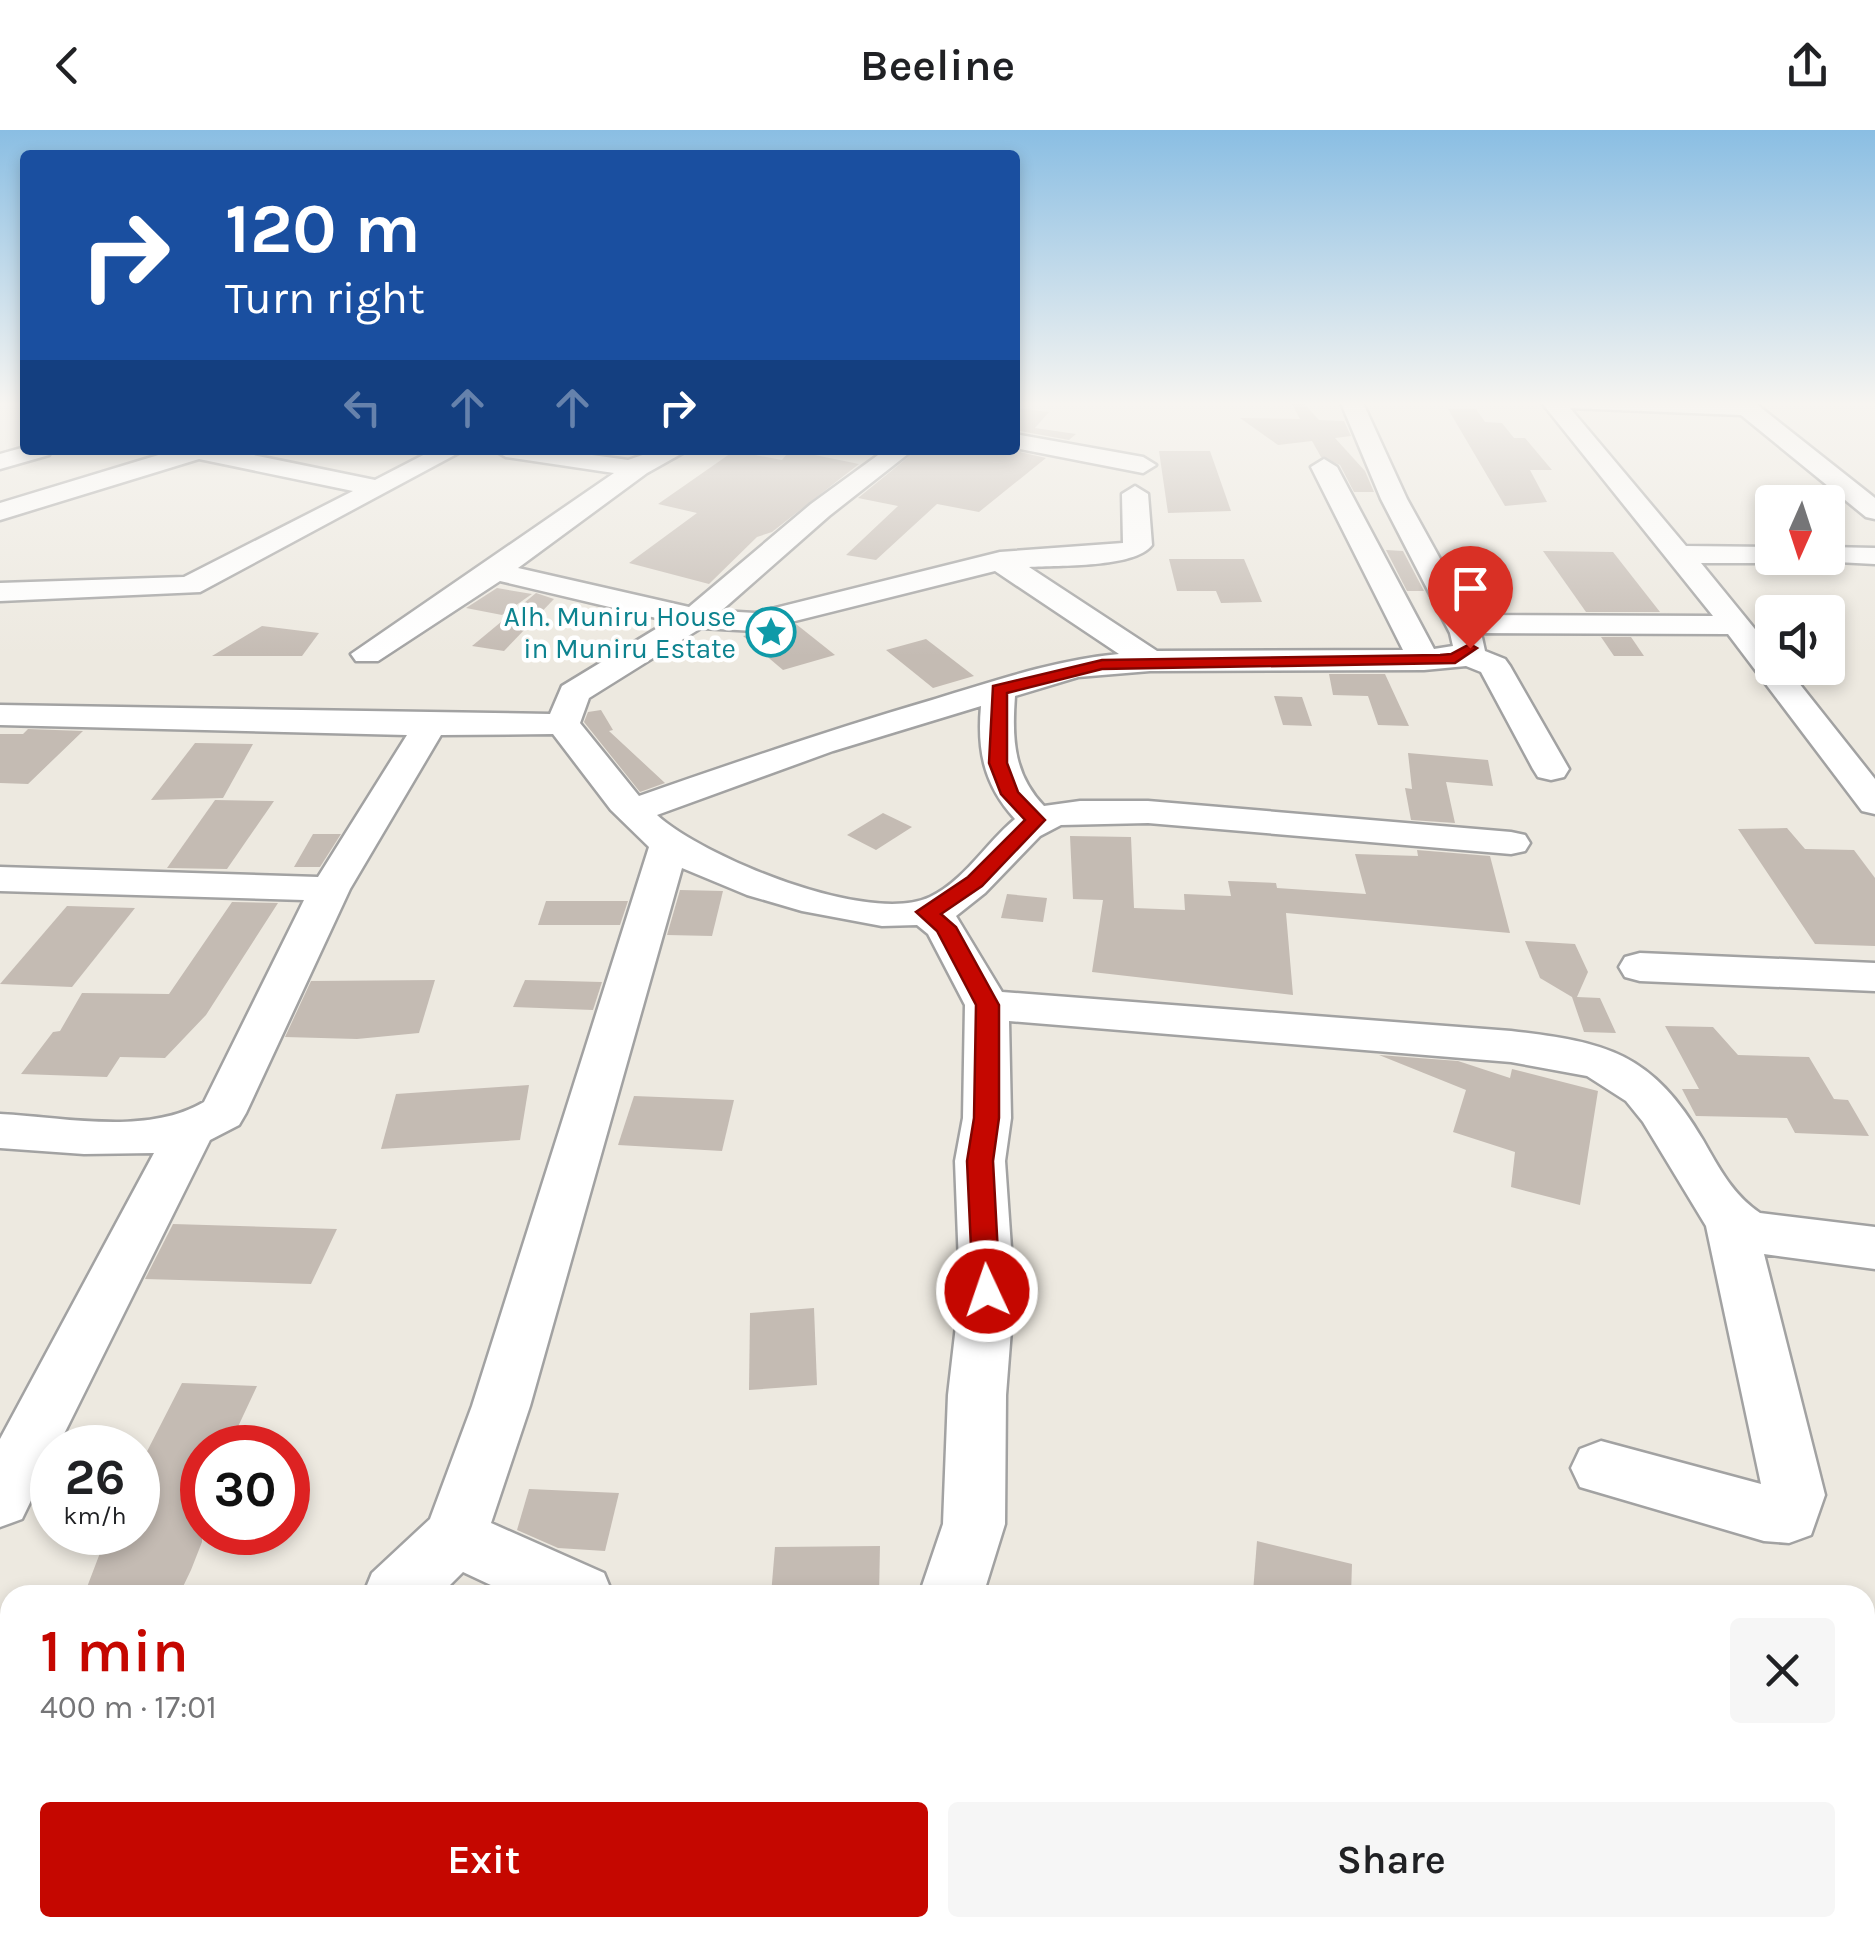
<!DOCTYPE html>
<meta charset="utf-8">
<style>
:root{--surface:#fff;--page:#f6f6f6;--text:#202124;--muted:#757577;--accent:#c50700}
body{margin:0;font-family:Karla,sans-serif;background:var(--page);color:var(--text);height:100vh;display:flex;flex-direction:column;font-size:38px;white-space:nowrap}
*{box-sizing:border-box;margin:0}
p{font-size:32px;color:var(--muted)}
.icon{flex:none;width:55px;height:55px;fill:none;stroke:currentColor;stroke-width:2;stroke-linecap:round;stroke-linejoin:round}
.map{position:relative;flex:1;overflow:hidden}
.side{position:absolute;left:0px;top:1455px;width:1875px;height:352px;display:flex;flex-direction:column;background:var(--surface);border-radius:30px 30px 0 0;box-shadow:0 5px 15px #0003}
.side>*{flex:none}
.hud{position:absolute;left:20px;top:20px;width:1000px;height:305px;border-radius:10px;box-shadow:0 5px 15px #0003;background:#1a4fa0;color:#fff;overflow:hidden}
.needle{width:65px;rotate:183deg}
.buttons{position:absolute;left:1755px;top:355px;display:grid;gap:20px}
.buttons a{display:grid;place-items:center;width:90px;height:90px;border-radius:10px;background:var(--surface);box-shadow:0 5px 15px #0003;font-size:50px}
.speed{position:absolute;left:30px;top:1295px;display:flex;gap:20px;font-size:50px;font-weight:700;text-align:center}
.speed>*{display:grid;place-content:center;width:130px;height:130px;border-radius:50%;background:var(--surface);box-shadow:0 5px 15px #0003;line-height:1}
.speed small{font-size:25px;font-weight:400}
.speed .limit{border:15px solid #d22;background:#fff;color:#111}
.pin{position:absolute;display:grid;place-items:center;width:85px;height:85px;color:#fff;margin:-102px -42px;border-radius:50% 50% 50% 0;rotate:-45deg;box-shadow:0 0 10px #0007}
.pin .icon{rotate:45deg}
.me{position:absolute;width:110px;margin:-55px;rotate:357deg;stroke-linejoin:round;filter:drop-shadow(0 0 8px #0008)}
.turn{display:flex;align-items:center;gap:35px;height:210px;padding:0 40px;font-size:45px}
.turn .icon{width:130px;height:130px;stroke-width:2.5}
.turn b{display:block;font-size:70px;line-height:85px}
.lanes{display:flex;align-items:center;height:95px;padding:0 40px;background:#0003;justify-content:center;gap:50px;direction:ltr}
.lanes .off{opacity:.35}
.round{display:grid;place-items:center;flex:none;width:105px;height:105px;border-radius:10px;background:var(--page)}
.headline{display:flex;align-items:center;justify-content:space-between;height:170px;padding:0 40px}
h1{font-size:60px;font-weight:600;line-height:75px;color:var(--accent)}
.button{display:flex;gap:20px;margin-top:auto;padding:20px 40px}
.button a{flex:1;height:115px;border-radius:10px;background:var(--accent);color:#fff;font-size:40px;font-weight:600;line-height:115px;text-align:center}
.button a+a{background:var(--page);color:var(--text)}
header{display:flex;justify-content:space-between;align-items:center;height:130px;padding:0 40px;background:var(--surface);font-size:45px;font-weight:600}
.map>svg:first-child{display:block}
.building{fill:#c4bbb3}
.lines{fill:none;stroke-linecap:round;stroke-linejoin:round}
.minor-casing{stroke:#a2a2a2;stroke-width:5}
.minor{fill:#fff;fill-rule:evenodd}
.route{fill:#c50700;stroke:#800500;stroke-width:2.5}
.labels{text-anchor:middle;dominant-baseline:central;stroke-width:9;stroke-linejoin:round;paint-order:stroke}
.far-culture-label{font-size:28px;fill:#0d838f;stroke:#fff;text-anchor:end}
</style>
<header><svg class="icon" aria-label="back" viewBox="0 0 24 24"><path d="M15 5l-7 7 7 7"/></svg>Beeline<svg class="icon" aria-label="share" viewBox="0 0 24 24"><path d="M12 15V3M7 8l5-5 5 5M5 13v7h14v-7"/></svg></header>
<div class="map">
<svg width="1875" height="1807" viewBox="0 0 1875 1807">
<rect width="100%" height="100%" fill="#ede9e0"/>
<g class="building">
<polygon points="1303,273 1319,290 1344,291 1351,306 1335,308 1365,341 1374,362 1354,362 1340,335 1321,327 1312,311 1278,315 1240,288 1300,289 1292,274"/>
<polygon points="1015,278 1049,282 1035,298 1076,304 1069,310 1015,300"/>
<polygon points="1448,279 1476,279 1485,292 1502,293 1514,308 1525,308 1552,340 1530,340 1547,372 1505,376"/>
<polygon points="790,320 859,334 772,402 757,407 709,454 629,433 697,383 658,374 734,321 782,330"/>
<polygon points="917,320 1012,320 1046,328 979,382 937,374 876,430 846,425 898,376 858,368"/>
<polygon points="1159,321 1210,321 1231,381 1168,383"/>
<polygon points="1386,420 1403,421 1424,461 1407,461"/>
<polygon points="1543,421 1613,422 1660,482 1586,482"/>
<polygon points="1169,429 1244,429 1262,472 1221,473 1216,461 1177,461"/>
<polygon points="497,458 532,464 502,485 466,478"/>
<polygon points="536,463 554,469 504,521 472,516"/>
<polygon points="796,494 835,525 783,540 743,506"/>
<polygon points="262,496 319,503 302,526 212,526"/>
<polygon points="1601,507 1631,507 1644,526 1614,526"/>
<polygon points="926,509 974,546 933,558 886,520"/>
<polygon points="1329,544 1385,544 1409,596 1378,595 1368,566 1333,565"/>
<polygon points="1274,566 1302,567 1312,596 1283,595"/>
<polygon points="601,580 613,600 609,601 665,653 640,662 584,592 588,582"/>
<polygon points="28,599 83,601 28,654 0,653 0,604 23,604"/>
<polygon points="195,613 253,614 223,668 151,670"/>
<polygon points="1408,623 1488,630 1493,656 1446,652 1455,693 1411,690 1405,658 1412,659"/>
<polygon points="215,670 274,671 227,739 167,738"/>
<polygon points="883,683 912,697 876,720 847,705"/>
<polygon points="1787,698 1805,719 1854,720 1875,748 1875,816 1815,814 1738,699"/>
<polygon points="313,704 341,704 320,737 294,737"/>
<polygon points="1070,706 1131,707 1134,778 1185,780 1184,764 1231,766 1228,751 1276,753 1277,758 1366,764 1355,724 1418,726 1417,720 1490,726 1510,803 1286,783 1293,865 1092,842 1103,770 1073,769"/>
<polygon points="680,760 723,761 712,806 667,805"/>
<polygon points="1007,764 1047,768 1043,792 1001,788"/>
<polygon points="546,771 628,771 620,795 538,795"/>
<polygon points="232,772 278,773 206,885 165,928 120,927 107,947 21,944 53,902 60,901 82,863 169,864"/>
<polygon points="67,776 135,778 72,857 0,854"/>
<polygon points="1525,811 1575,814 1588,842 1577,867 1600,868 1616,903 1584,902 1572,867 1540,848"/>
<polygon points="435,850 419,903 357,909 285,907 311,851"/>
<polygon points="525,850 602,852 593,880 513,877"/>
<polygon points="1665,896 1713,897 1738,925 1809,927 1834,969 1848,970 1869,1006 1795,1003 1787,988 1696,986 1682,959 1699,959"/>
<polygon points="1379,925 1458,931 1510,948 1512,939 1598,961 1580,1075 1511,1057 1515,1022 1453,1002 1466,960"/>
<polygon points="529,955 520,1010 381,1019 396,964"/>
<polygon points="634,966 734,970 722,1021 618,1015"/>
<polygon points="173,1094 337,1099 311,1154 145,1149"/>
<polygon points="814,1178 817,1255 749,1260 750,1183"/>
<polygon points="182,1253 257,1256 228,1318 202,1318 202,1412 191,1440 179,1465 84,1465 108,1402 138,1402 138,1339"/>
<polygon points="529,1359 619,1363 605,1421 558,1418 517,1400"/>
<polygon points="1257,1411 1352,1434 1351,1465 1253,1462"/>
<polygon points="880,1416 879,1465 771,1465 775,1417"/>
</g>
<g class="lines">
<g class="minor-casing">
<g id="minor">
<path d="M1341 273H1363L1407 369 1471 485 1713 486 1542 273H1755L1875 368V389L1866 387 1741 285 1570 278 1686 416 1772 417V428H1784L1772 433H1701L1772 520V538H1787L1875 649V684L1862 681 1728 504 1481 503 1485 521 1505 529 1510 536 1569 639 1564 647 1551 650 1538 647 1533 639 1481 542 1466 536 1424 540 1150 541 1078 547 1015 566C1012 608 1013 644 1044 676L1080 671H1148L1511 702 1525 705 1530 713 1525 721 1511 724 1148 693 1061 695 1040 706 985 763 956 786 1002 862 1511 901C1607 912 1652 923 1703 1010 1719 1038 1733 1065 1760 1083L1875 1097V1139L1764 1124 1825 1365 1811 1405 1789 1413 1764 1411 1580 1357 1571 1338 1580 1319 1601 1311 1761 1354 1706 1096 1643 992 1626 971 1587 946 1511 932 1009 891 1011 988 1005 1031 1014 1161 1006 1265 1005 1394 983 1465H919L943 1394 948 1265 960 1161 955 1031 963 988 965 875 928 804 917 795 882 796 802 781 747 765 682 738 530 1276 491 1393 604 1443 613 1465H512L463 1442 440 1465H363L372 1443 430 1389 472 1276 649 717 611 680 553 604 441 605 350 759 246 983 239 995 210 1010 57 1318H52V1327L22 1389 0 1397V1309L154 1023 84 1024 0 1018V984C63 987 147 1006 204 972L304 770 0 761V737L318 747 407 605 0 595V575L550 584 562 556 669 491 500 451 378 531H356L351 524 614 343 506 327 494 320H556L628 330 657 320H688L647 343 518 438 689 477 811 374 885 320H913L829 386 721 481 755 483 1000 422 1123 413 1122 364 1135 356 1148 364 1152 415C1135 438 1059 435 1029 437L1157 521 1403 520 1311 337 1324 329 1337 337 1434 519 1453 516 1450 503 1381 369ZM995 441 1119 524C1055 530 994 551 932 570 833 599 736 632 639 666L580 593 589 568 701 498 755 501ZM981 576C977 621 984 655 1015 689 986 713 964 751 930 767 869 796 703 727 657 685L833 621Z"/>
<polygon points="1015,304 1143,327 1156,335 1143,343 1015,318"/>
<polygon points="25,317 25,320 52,320 49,325 0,339 0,324"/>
<polygon points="175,320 229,320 375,350 433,320 464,320 200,462 0,471 0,453 184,447 353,361 199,329 0,390 0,373"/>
<polygon points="1828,417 1875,418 1875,434 1818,431 1816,428 1828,428"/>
<polygon points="1640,823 1875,833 1875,861 1640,851 1625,847 1619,837 1625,827"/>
<polygon points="32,1798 112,1798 108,1807 28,1807"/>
<polygon points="764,1798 841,1798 837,1807 760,1807"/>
<polygon points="1275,1798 1365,1798 1369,1807 1279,1807"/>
</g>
</g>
<use href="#minor" class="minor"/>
</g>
<linearGradient id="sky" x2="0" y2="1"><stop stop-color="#8abee3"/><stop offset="0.52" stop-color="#f7f5f1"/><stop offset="1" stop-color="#f7f5f1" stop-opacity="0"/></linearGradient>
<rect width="1875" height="526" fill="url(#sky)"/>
<polygon class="route" points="1470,514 1477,518 1455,533 1102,539 1007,563 1007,633 1018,662 1045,690 982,756 941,784 956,797 999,875 999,988 993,1031 1000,1161 996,1169 987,1172 977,1169 973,1161 967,1031 974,988 976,875 937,801 916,782 968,747 1025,690 1001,664 989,633 993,556 1102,530 1440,525 1451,524"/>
<defs>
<g id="sight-ring" transform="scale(2.5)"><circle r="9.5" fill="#fff" stroke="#0f9aa8" stroke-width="1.5"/><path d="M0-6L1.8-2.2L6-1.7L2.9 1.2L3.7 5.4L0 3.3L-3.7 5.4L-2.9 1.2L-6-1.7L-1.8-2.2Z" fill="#0f9aa8"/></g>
</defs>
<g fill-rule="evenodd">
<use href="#sight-ring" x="771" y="502"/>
</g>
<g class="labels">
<g class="far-culture-label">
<text x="736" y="486">Alh. Muniru House<tspan x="736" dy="32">in Muniru Estate</tspan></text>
</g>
</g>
</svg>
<div class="buttons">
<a><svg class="needle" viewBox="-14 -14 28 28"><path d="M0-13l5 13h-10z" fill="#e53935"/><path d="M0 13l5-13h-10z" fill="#757577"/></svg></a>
<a><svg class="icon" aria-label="sound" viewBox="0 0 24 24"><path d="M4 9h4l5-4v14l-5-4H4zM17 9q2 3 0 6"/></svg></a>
</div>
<div class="speed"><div>26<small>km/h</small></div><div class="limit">30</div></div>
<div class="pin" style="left:1470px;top:518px;background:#d93025"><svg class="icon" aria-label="arrive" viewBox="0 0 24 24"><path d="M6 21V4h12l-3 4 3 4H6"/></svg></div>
<svg class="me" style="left:987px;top:1161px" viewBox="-20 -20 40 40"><circle r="17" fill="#c50700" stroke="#fff" stroke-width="3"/><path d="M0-11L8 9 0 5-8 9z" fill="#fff"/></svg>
<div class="hud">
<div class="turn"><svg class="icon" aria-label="right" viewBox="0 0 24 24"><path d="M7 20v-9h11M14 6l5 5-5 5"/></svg><div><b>120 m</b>Turn right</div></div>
<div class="lanes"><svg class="icon off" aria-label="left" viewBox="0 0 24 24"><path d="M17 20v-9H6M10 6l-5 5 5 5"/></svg><svg class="icon off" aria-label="ahead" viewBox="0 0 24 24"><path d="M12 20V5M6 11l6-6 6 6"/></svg><svg class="icon off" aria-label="ahead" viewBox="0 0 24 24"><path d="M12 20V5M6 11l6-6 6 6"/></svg><svg class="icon" aria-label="right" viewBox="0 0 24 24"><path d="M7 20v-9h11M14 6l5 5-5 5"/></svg></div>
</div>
<section class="side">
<div class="headline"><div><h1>1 min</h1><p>400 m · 17:01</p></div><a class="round"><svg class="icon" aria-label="close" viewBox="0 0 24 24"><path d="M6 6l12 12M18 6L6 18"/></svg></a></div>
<div class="button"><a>Exit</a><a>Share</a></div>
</section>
</div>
